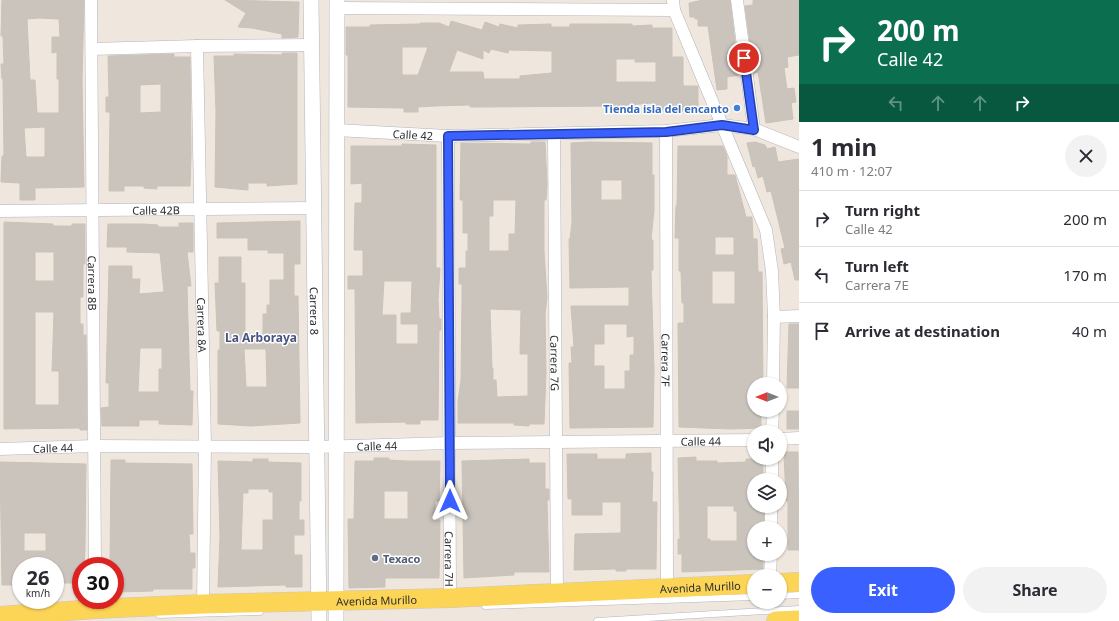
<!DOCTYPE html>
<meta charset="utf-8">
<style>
:root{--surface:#fff;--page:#f2f2f3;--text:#2b2b33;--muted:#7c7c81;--line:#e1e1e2;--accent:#3a61ff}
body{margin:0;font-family:"Noto Sans",sans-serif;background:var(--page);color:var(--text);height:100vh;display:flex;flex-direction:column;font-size:15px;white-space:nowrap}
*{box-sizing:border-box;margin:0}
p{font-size:13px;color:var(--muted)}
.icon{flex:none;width:22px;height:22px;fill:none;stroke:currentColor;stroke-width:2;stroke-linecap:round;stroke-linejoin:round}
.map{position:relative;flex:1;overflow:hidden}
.drawer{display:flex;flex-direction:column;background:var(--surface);width:320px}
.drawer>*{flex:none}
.banner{background:#0b6e4f;color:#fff;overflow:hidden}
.needle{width:26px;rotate:270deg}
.controls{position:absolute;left:747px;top:377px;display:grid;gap:8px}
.controls a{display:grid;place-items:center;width:40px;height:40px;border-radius:50%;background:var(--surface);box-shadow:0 1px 3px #0004;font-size:20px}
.speed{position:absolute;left:12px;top:557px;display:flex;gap:8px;font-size:20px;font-weight:700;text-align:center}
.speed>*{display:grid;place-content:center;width:52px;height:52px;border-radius:50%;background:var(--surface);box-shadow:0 1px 3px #0004;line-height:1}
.speed small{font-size:10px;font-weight:400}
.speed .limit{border:6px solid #d22;background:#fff;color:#111}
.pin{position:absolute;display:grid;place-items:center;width:34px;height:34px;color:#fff;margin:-17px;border:2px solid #fff;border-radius:50%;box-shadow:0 1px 4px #0007}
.me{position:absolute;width:44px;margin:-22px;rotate:0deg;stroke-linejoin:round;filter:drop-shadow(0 0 3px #0008)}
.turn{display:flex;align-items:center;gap:14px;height:84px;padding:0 12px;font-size:18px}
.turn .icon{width:52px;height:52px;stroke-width:2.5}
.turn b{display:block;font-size:28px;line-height:34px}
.lanes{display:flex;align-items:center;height:38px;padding:0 12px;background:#0003;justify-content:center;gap:20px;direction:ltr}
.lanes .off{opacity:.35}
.round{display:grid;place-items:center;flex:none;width:42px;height:42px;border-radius:21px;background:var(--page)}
.overview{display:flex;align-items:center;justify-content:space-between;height:68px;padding:0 12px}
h1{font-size:24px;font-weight:700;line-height:30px}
.action{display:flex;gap:8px;margin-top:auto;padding:8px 12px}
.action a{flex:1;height:46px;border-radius:24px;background:var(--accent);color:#fff;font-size:16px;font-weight:700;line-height:46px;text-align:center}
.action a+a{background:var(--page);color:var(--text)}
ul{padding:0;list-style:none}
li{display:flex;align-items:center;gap:12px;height:56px;padding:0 12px;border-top:1px solid var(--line)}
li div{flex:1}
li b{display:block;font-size:15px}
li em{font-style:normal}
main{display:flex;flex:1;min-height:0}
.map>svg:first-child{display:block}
.building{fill:#cac4bd;stroke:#cbc3b7;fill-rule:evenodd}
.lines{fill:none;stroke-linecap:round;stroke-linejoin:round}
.service-casing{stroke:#b2b4c1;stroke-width:7}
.minor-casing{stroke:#b2b4c1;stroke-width:13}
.tertiary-casing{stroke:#b2b4c1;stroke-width:16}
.primary-casing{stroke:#c8c8c8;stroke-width:20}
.service{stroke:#fff;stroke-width:6}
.minor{stroke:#fff;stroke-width:12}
.tertiary{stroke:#fff;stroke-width:15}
.primary{stroke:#fcd456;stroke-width:19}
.route-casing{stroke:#263fa6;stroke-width:10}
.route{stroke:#3a61ff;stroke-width:7}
.shop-dot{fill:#3f7fe0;stroke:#fff;stroke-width:1.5}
.service-dot{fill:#5c6f8a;stroke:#fff;stroke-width:1.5}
.labels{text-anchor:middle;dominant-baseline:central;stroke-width:3;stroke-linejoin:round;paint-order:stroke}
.shop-label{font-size:11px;font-weight:bold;fill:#366cbe;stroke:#fff;text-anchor:end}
.street-label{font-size:11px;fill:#2c2c2c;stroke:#fff}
.service-label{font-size:11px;font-weight:bold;fill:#4e5e75;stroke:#fff;text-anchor:start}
.neighbourhood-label{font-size:12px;font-weight:bold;fill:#485381;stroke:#fff}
</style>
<main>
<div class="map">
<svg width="799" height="621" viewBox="0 0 799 621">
<rect width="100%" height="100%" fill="#efe7de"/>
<g class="building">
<path d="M2 0H84L82 80 84 187 35 188V200H20V183L1 182 2 156H4L3 79H2L1 64H4L3 36H1ZM39 18 59 19 60 37H52V53L57 52V79H59V113H37L35 80H30L27 19ZM45 127V157H26L24 128Z"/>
<polygon points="225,0 299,2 298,37 282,38 282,34 252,28 238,27 246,13"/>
<polygon points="703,0 730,0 739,75 727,77 727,89 717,90 708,26 698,26 698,19 695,19 695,17 690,17 689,3"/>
<polygon points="753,0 799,0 799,55 787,57 788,67 784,68 787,89 794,88 796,102 791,103 793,119 766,123 758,72 754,73 745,6 753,5"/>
<path d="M451 21 482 30 485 22 499 27 500 24 518 28V25L551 24V27H570V24H632V26L652 25V28H672V57H683V84L684 86H698V108H684V111H652V103L616 106 484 107H470V105L435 106 418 107V112H404V108L348 107V55H346V27H370V25L420 24V23H439L449 27ZM402 47H428L418 75H402ZM491 49 508 53 509 50 552 51V73L520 76V79H484L483 72H449L457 50 483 59V50L489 53ZM616 59H635V62H656V82H616Z"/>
<polygon points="282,53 297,53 297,184 267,186 267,183 248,183 248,190 215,187 216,111 214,56 234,56 234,54 282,55"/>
<path d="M174 54V57H190L191 155 190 186H157V189L144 188V186H124V191H109L110 112H106V97H109L108 56ZM161 84V112L140 113V85Z"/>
<path d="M531 142H545L547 184 546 200H544V251L547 298 545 314 546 373 544 424H529V426L514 425V423H458V401L461 380 462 300V284H459V268H466V251H468V233H463V200H460L461 143 531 144ZM493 200H516L515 234H509V251H489V216H493ZM490 309 521 310 520 354H528V396L497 397 496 380H493V368H492Z"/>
<path d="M589 142 652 143V175H654V210L651 240H653V270L651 271 654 369 653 427 570 428 569 363H572L571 347H574L571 306H629V287L570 288 569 239H570L572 223 571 143ZM601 180H622V200H601ZM604 324H627V337L634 336V355H630V371H625V389H604V366H594V344H604Z"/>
<polygon points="755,142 765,145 767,149 775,147 778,162 799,159 799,280 795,280 791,262 784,264 781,249 785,248 771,191 767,192 763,176 758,178 755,166 753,167 747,143"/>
<path d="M402 144 436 145V268H440L438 300 439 319H441V330H439L438 420H420V424H406V422L356 423 355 289H348V276H363V250H354L355 203H362V183L351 184V146H402ZM384 281H412L411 313H401V324H418V344H396V315H382Z"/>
<path d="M678 146H723L727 156V175H735L746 217H752L753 239H757L758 272H762L763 384H754V410H761V428L730 429 679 427 678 323H684V303H682L681 271H679V238H675L676 206H677ZM715 237H734V255H715ZM712 271H735V304H712Z"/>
<path d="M300 221V264H294V296H298L300 423 251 426 218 424V350H220V331H217L215 283H219V257H241V283H245V334H263V314H267V305H270V280H284V253H268V250H248V238H217V223ZM244 349H266L267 387H246Z"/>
<path d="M4 222 53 224V226H72V224H85V264H83V297H80V324H83V335H86L87 430H80V428L4 429ZM35 252H54V281H35ZM35 312H54L52 371H59V405H35Z"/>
<path d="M179 223H193V252H187L191 286H187L190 391H193L192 425 159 424V420H139V426H102L101 408 109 407V383H106L109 266H132V279H140L139 294 164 292 160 253 127 252V247H107L108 224H142L158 225V227H179ZM140 348H162V369H159V392H138Z"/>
<polygon points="789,324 799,324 799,388 787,388"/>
<rect x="787" y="411" width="12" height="18"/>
<polygon points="784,452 798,452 799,550 788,550 788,501 786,501"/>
<polygon points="651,453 651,472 653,472 652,502 657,502 656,569 626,569 626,571 616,571 616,569 574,570 575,534 621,533 621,502 602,502 602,515 572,515 572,499 568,499 567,454 597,454 597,459 626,459 626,454"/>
<path d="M696 457V461H717V463L746 462V459H763V478L754 479V506H763L764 513V526L754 527V554H763V569L682 572V554H678V539H680L678 458ZM707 506H734V511H737V541H710V539H707Z"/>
<path d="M374 458H389V460L406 461H440L439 501H435V520H440L439 578H385V587L349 588 348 519H354L355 461H374ZM384 491H408V519H384Z"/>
<path d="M253 459H268V462L301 463V501H299V520H304V535H294V555H302V587H286V585L218 587 220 537 218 461 253 462ZM248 489H269V492H273V520H263V550H241L243 493H248Z"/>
<polygon points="529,459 529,463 545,463 545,489 549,489 549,500 547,500 549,572 514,572 514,575 464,578 462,461"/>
<polygon points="111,460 125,460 125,463 192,464 193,534 189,534 190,553 195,553 195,568 192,568 192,589 153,589 153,591 115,592 115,566 110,566"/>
<path d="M0 462 86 464 85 549 84 566H81V583H55V566H21V585H2ZM24 533H46V551H24Z"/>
</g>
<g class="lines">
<g class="service-casing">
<g id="service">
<polyline points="780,596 799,595"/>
<polyline points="485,606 754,597"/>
<polyline points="159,615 260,612"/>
<polyline points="597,621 799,609"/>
</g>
</g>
<g class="minor-casing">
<g id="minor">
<path id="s1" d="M91 0 95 566"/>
<polyline points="673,0 674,10 766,230 772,271 774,317 773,384"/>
<polyline points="737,0 754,129"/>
<polyline points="337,8 674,10"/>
<path id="s2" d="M197 46 205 446 203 604"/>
<polyline points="92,49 197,46 311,45"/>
<path id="s3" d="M336 130 448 136 666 131 722 125 754 129 799 147"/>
<path id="s4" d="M666 131 667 588"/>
<path id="s5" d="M554 134 557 593"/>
<path id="s6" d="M448 136 450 598"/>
<path id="s7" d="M0 211 313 208"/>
<polyline points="774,317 799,316"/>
<polyline points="772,432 773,410"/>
<polyline points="780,439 799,438"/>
<path id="s8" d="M0 449 94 446 317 447 449 443 754 440"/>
<polyline points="772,480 772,458"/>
<polyline points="771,528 771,506"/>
<polyline points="770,576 771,554"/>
</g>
</g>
<g class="tertiary-casing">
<g id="tertiary">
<path id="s9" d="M311 0 319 621"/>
<polyline points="336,621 337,0"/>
</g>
</g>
<g class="primary-casing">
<g id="primary">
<polyline points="780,583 799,582"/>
<path id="s10" d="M0 616 95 609 203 604 450 598 754 584"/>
<polyline points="776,621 799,620"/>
</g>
</g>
<use href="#service" class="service"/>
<use href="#minor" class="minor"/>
<use href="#tertiary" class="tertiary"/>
<use href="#primary" class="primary"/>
</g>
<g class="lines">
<g class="route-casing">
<polyline id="route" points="450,501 448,136 666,132 722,125 754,130 744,58"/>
</g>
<use href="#route" class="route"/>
</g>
<circle class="shop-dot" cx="737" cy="108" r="4"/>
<circle class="service-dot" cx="375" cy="558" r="4"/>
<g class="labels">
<g class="shop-label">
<text x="729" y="108">Tienda isla del encanto</text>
</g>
<g class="street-label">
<text stroke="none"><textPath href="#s3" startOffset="77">Calle 42</textPath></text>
<text stroke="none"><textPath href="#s7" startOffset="156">Calle 42B</textPath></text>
<text stroke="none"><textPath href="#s1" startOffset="283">Carrera 8B</textPath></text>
<text stroke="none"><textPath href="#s9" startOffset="311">Carrera 8</textPath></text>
<text stroke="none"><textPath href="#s2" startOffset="279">Carrera 8A</textPath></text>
<text stroke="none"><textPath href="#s4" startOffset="229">Carrera 7F</textPath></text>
<text stroke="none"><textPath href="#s5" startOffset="229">Carrera 7G</textPath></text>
<text stroke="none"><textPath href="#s8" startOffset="701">Calle 44</textPath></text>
<text stroke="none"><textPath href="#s8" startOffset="377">Calle 44</textPath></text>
<text stroke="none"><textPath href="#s8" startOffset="53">Calle 44</textPath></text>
<text stroke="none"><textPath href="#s6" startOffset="423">Carrera 7H</textPath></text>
<text stroke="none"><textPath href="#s10" startOffset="701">Avenida Murillo</textPath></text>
<text stroke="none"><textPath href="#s10" startOffset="377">Avenida Murillo</textPath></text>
</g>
<g class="service-label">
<text x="383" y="558">Texaco</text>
</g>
<g class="neighbourhood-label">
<text x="261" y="337">La Arboraya</text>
</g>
</g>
</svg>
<div class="controls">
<a><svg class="needle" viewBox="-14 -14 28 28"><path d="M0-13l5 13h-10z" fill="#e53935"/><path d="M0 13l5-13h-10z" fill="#7c7c81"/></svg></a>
<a><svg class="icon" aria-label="sound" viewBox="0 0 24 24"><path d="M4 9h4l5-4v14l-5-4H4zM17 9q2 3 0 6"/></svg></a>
<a><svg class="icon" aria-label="layers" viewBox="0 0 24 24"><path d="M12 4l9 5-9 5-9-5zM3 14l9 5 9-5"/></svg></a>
<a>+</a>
<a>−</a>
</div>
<div class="speed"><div>26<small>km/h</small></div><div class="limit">30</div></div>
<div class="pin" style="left:744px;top:58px;background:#d93025"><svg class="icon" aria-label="arrive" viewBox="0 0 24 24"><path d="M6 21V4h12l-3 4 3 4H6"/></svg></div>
<svg class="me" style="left:450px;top:501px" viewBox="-20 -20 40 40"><path d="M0-17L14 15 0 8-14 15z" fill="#3a61ff" stroke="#fff" stroke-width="4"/></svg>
</div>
<section class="drawer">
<div class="banner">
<div class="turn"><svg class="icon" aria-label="right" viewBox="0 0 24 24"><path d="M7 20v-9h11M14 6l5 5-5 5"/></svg><div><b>200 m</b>Calle 42</div></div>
<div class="lanes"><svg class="icon off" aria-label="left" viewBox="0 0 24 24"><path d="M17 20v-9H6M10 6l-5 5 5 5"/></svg><svg class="icon off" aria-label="ahead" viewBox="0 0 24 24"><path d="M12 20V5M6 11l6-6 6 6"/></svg><svg class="icon off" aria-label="ahead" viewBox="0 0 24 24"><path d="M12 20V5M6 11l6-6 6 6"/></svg><svg class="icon" aria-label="right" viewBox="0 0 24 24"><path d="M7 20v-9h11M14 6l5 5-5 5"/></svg></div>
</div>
<div class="overview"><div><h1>1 min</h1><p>410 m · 12:07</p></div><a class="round"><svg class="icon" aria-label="close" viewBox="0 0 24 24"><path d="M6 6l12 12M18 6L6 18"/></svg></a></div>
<ul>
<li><svg class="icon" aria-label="right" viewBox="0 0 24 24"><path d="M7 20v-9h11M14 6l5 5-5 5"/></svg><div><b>Turn right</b><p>Calle 42</p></div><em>200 m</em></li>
<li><svg class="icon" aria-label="left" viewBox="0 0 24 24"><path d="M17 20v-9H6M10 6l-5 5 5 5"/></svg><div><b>Turn left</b><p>Carrera 7E</p></div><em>170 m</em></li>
<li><svg class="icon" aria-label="arrive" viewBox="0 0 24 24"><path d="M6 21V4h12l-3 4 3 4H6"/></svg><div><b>Arrive at destination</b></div><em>40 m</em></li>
</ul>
<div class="action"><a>Exit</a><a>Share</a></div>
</section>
</main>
